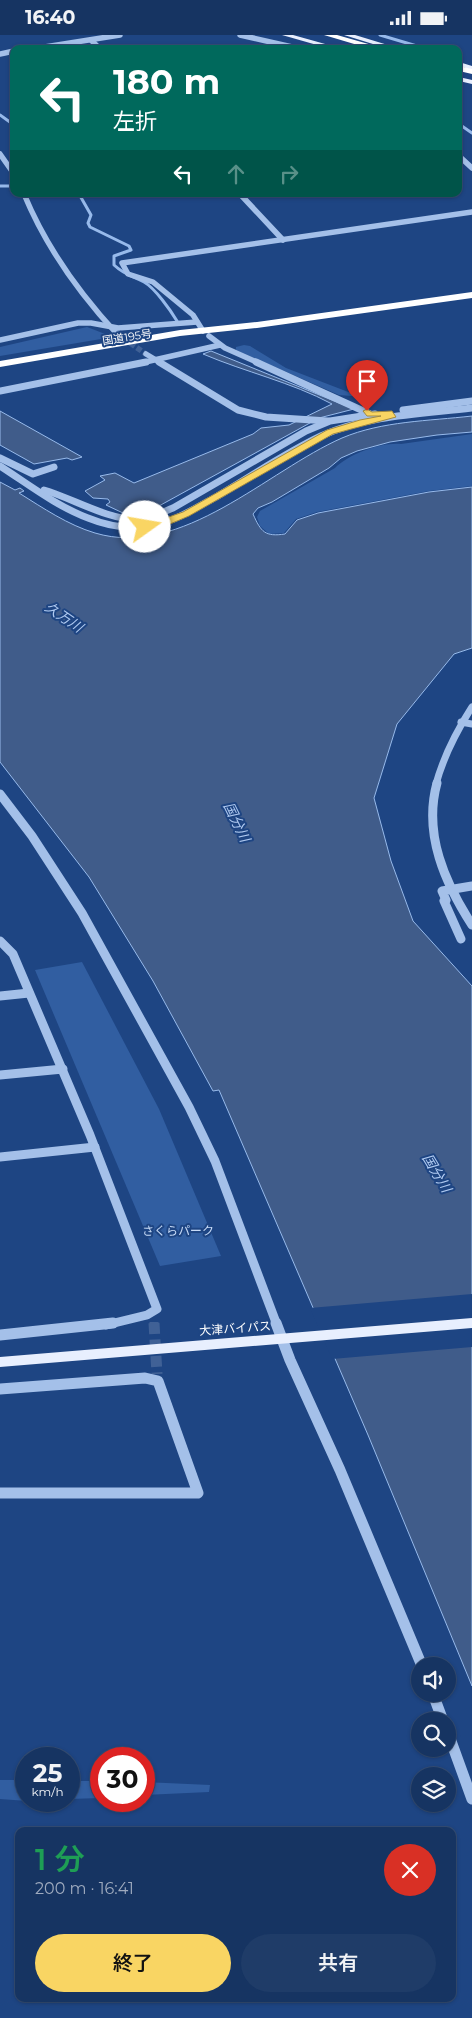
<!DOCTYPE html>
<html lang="ja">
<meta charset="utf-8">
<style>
:root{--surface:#163462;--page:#1f3c68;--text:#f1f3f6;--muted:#9eaabe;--line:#354f77;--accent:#f9d563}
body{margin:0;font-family:Montserrat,"Noto Sans JP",sans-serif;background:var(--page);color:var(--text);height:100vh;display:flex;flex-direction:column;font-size:19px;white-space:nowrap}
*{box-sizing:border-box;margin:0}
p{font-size:16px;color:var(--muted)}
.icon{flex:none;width:28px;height:28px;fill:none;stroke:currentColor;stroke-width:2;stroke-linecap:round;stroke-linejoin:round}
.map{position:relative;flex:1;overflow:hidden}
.sheet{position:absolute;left:15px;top:1792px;width:441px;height:175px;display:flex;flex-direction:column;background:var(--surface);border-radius:10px;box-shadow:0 1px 4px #0004,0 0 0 1px var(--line)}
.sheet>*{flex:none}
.guide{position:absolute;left:10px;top:10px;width:452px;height:152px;border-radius:10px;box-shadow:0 1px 4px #0004,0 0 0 1px var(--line);background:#00695c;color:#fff;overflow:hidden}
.controls{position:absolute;left:411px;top:1622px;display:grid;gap:10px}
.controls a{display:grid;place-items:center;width:45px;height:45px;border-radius:50%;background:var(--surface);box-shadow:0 1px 4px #0004,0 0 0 1px var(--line);font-size:25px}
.speed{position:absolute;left:15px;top:1712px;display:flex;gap:10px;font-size:25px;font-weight:700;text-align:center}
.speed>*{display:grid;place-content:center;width:65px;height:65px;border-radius:50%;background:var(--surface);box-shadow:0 1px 4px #0004,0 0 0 1px var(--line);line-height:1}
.speed small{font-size:12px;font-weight:400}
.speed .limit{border:8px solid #d22;background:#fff;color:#111}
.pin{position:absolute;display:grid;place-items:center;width:42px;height:42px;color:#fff;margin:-51px -21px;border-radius:50% 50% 50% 0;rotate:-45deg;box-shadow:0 0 5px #0007}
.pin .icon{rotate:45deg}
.me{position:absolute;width:55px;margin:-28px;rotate:77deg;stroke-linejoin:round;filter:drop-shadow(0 0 4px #0008)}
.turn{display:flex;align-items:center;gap:18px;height:105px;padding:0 20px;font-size:22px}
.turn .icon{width:65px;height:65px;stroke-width:2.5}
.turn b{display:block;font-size:35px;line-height:42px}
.lanes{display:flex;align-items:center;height:48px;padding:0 20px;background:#0003;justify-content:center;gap:25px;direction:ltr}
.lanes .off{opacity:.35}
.round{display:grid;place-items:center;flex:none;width:52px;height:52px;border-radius:26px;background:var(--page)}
.summary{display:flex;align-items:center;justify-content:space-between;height:85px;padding:0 20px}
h1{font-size:30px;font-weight:600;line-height:38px;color:#1e9e55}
.primary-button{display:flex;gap:10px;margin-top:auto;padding:10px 20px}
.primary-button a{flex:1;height:58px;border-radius:30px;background:var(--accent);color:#111;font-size:20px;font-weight:600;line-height:58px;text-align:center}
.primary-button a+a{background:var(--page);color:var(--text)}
.status{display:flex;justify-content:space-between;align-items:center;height:35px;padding:0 25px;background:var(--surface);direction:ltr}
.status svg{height:14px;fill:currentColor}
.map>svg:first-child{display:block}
.green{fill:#315ea1}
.water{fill:#405c8a;stroke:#97baeb}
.pier{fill:#1e4583}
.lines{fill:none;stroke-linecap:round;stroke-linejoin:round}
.stream{stroke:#97baeb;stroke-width:3}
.minor-tunnel-far2{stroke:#406196;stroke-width:5.5;stroke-dasharray:5.5 2.5;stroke-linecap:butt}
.minor-tunnel-far1{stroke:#406196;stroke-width:9;stroke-dasharray:9 4.5;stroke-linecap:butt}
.minor-tunnel{stroke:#406196;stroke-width:11;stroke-dasharray:11 5.5;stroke-linecap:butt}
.minor-far3{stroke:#a4c0e9;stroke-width:5.5}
.minor-far2{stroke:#a4c0e9;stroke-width:7}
.minor-far1{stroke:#a4c0e9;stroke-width:9}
.minor{stroke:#a4c0e9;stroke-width:11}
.major{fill:#e8effe;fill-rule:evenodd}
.highway{fill:#fff;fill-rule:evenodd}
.route{fill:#f9d563;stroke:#a28a40}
.labels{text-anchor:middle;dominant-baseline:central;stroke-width:4;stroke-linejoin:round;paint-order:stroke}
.far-street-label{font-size:11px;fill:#fff;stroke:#1e4583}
.park-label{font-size:12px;fill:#c8dbf7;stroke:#1e4583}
.street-label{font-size:12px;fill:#fff;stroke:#1e4583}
.water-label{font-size:14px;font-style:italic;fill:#b0caf1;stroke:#1e4583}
</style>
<div class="status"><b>16:40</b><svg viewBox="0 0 49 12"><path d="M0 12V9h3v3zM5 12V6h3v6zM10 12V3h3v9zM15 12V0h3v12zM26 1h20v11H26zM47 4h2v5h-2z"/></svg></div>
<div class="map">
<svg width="472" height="1983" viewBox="0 0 472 1983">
<rect width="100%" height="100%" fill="#1e4583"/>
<g class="green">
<polygon points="87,292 113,302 0,321 0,312"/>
<polygon points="244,310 250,311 286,333 356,360 352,361 339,360 236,315 236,312"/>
<path d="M472 399V451L429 456 317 477 296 484 284 498 269 499 260 491 257 482 260 476 335 433C349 419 381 407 401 409Z"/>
<polygon points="82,927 159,1074 221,1221 160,1231 35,935"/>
<polygon points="0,1745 26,1745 27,1766 0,1764"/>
<polygon points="69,1746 101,1746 101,1763 69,1764"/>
<polygon points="144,1747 210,1750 209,1757 144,1760"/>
</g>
<g class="water">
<path d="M211 316 354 374 319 383 148 477 123 478 106 470 110 467 108 464 93 463 85 456 105 445 100 441 115 438 134 448 253 399 261 393 289 390 332 369C291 347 245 337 203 319Z"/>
<polygon points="0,376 82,422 72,425 67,423 34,429 0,410"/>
<path d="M472 381V397L437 400 390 407 357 416 341 423 329 433 272 467 258 473 253 479C261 497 265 502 285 499L297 485 318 478 429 457 472 452V613L454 619 397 689 374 763 391 826 413 886 472 951V1651L368 1400 219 1055 213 1056 153 946 89 842 0 727V447L15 455 20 453 24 456 19 458C43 473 68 490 95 498 182 524 267 436 342 403 382 386 429 386 472 381Z"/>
</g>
<polygon class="pier" points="472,1259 472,1312 332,1324 310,1273"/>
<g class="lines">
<g class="stream">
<polyline points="380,0 427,14"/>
<polyline points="0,80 14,90"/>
<polyline points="459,89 472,98"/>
<polyline points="0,151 14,151"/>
<path d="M79 159 91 180 88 188 90 192 129 211 131 215 114 221V230C126 241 131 240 144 247 155 253 171 276 177 286"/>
</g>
<polyline class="minor-tunnel-far2" points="117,299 146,319"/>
<polyline class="minor-tunnel-far1" points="154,1287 154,1290"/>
<polyline class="minor-tunnel" points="154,1288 157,1339"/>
<g class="minor-far3">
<polyline points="240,0 301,14"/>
<polyline points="91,5 100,14"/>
<polyline points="32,14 120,0"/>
<polyline points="0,19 14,16"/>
<polyline points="0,119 14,139"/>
<polyline points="459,121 472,133"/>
<path d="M24 159C46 212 78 257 117 299"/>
<polyline points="240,159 283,205"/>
<polyline points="203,296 193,280 153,247 128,239 122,228 472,177"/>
<polyline points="209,301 225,313 259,328"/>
<polyline points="0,305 78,288 91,288 118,293 197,287"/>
<polyline points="146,319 161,328"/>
<polyline points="141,328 220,310"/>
</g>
<g class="minor-far2">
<polyline points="159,327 238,375 266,382 328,386"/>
<polyline points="256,327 370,379"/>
<polyline points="0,356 146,327"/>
<polyline points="403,375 472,366"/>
<polyline points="0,423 33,439 54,432"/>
<path d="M0 431C28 449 56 471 88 483 110 492 135 495 158 489 179 484 197 472 216 462 250 442 285 418 321 401 368 380 421 379 472 373"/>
<path d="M44 455C72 463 108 485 136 484 149 484 161 478 173 473L306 396 330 386 375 379"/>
<polyline points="461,687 472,689"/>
<path d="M436 749C444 720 456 697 472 672"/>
</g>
<g class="minor-far1">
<path d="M437 748C423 799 445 848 472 890"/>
<polyline points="0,759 32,801 82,878 189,1072 215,1126 277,1290"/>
<polyline points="461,904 444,866 446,865 442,856 472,851"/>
<polyline points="0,906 13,919 90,1100 157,1274 147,1280 106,1290"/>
<polyline points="0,961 29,958"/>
<polyline points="0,1040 63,1034"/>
<polyline points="0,1122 95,1112"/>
</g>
<g class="minor">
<polyline points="276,1288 290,1325 340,1435 422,1631"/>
<polyline points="0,1300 113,1288"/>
<polyline points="0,1354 145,1343 158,1346 198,1458 0,1458"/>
<polyline points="433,1659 443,1686"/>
<polyline points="448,1698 472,1764"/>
</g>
<g class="major">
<polygon points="282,0 293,0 343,14 331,14"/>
<polygon points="344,0 355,0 401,14 389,14"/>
<polygon points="459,27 472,31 472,35 459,31"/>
<polygon points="459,42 472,45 472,49 459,46"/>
<polygon points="472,1283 472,1293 0,1332 0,1322"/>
</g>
<g class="highway">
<polygon points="324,0 337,0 386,14 371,14"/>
<polygon points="459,31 472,34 472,39 459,36"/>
<polygon points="472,257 472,263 257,293 180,301 0,332 0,326 180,295 257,287"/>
</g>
</g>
<polygon class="route" points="367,374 372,377 392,376 396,382 333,399 189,481 170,489 145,495 140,492 183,477 327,395 360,385 381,381 367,381 363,376"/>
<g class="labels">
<g class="far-street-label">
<text transform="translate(127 302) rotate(-9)">国道195号</text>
</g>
<g class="park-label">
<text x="178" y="1195">さくらパーク</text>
</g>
<g class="street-label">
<text transform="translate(235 1293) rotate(-4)">大津バイパス</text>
</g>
<g class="water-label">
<text transform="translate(64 582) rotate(34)">久万川</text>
<text transform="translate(237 787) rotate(64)">国分川</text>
<text transform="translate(437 1138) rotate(59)">国分川</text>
</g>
</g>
</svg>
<div class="controls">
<a><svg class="icon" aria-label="sound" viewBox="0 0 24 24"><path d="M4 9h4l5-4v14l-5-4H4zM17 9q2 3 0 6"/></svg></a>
<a><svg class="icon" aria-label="search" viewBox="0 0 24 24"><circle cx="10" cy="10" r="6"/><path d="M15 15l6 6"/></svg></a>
<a><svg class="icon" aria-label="layers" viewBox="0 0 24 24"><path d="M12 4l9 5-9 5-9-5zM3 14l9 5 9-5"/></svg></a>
</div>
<div class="speed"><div>25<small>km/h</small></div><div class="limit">30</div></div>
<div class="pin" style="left:367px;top:376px;background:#d93025"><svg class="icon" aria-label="arrive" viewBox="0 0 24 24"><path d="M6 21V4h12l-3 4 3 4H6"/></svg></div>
<svg class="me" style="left:145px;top:492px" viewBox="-20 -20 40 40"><circle r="19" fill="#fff"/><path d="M0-13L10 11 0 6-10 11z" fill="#f9d563"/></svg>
<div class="guide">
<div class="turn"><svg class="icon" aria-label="left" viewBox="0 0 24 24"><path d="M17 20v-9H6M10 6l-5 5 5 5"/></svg><div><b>180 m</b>左折</div></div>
<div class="lanes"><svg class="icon" aria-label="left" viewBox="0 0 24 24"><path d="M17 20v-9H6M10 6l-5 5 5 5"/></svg><svg class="icon off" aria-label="ahead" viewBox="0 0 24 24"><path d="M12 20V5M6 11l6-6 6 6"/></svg><svg class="icon off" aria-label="right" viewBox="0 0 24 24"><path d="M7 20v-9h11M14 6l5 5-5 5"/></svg></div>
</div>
<section class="sheet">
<div class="summary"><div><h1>1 分</h1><p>200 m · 16:41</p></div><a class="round" style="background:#d93025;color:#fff"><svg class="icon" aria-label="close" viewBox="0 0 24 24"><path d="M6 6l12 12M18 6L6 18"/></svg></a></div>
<div class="primary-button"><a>終了</a><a>共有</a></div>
</section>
</div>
